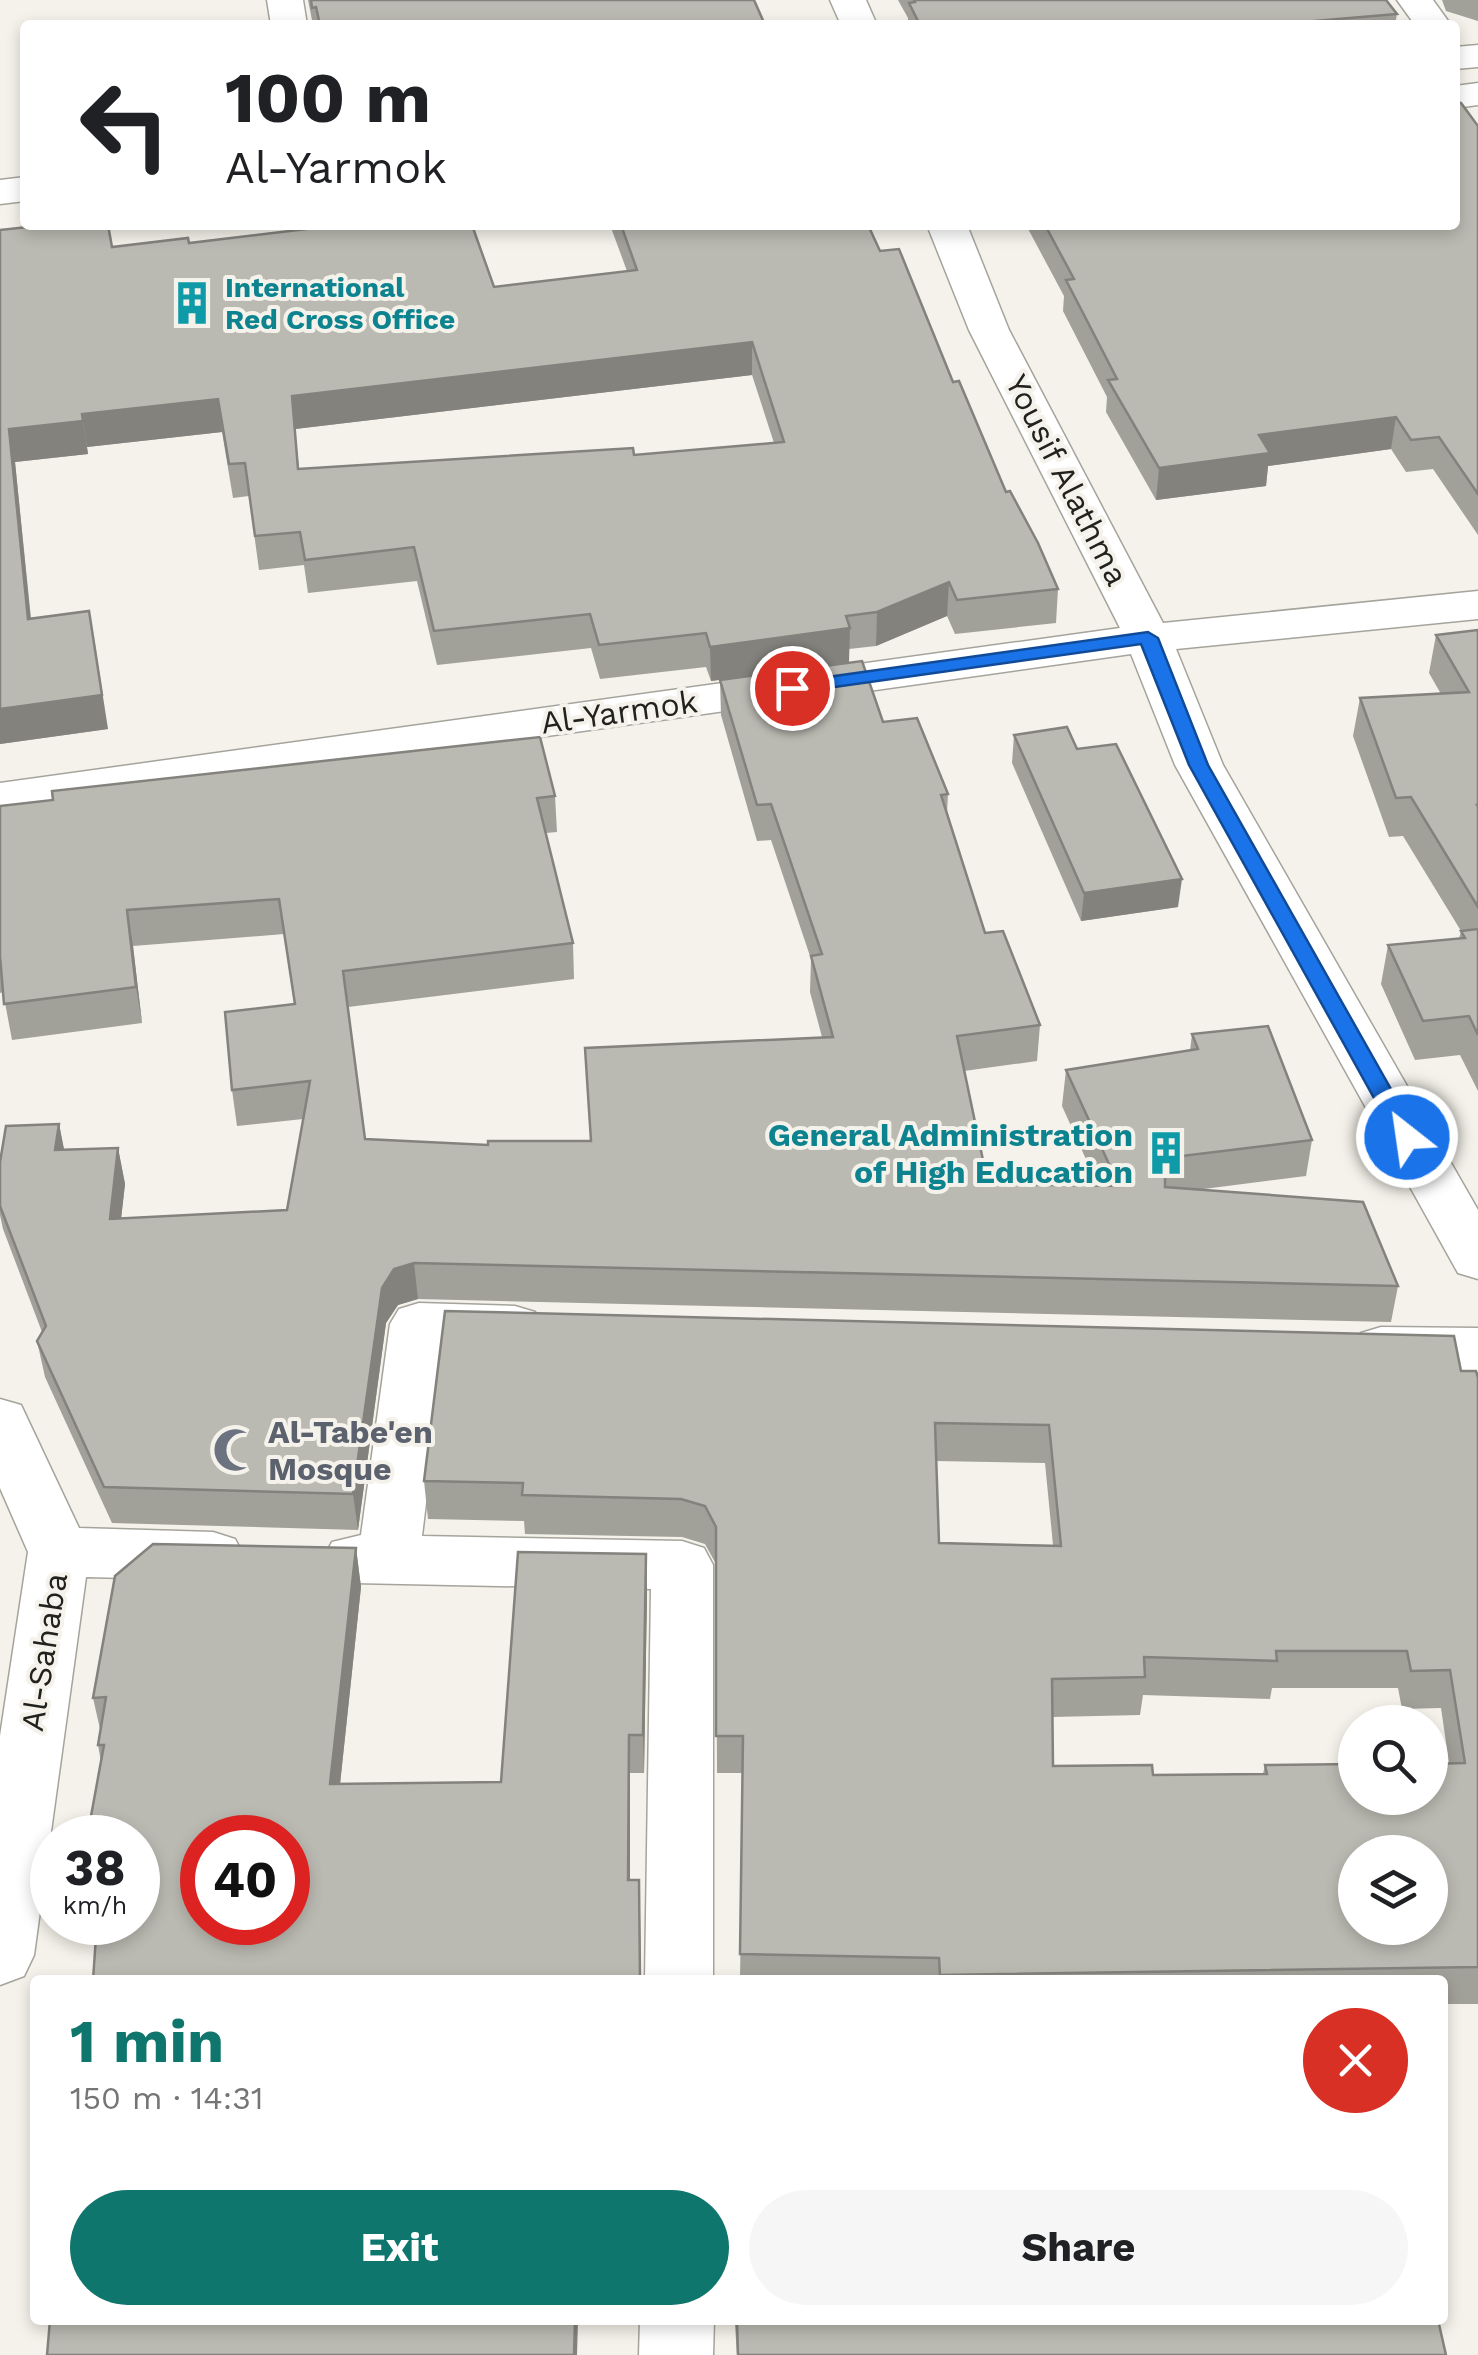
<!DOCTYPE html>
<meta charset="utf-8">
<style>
:root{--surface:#fff;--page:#f6f6f6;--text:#202124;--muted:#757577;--accent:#0f766e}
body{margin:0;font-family:"Work Sans",sans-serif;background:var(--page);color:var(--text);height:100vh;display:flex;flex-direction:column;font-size:38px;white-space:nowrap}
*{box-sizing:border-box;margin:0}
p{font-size:32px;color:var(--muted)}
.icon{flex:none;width:55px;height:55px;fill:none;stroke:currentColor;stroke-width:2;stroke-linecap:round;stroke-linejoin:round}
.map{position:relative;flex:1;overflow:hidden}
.panel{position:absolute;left:30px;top:1975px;width:1418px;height:350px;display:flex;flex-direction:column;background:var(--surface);border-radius:10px;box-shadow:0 5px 15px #0003}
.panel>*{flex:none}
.top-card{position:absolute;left:20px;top:20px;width:1440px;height:210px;border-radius:10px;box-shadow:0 5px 15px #0003;background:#fff;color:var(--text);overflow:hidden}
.buttons{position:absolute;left:1338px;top:1705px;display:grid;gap:20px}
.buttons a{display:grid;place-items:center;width:110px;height:110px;border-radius:50%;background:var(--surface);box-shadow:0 5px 15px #0003;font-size:50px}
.speed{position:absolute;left:30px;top:1815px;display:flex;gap:20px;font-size:50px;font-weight:700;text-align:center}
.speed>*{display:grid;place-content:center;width:130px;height:130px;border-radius:50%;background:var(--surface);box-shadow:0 5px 15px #0003;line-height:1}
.speed small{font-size:25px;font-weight:400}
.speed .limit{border:15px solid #d22;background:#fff;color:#111}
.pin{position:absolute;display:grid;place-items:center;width:85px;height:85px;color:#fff;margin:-42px;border:5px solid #fff;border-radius:50%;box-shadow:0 2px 10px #0007}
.me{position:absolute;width:110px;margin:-55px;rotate:330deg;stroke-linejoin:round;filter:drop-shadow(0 0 8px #0008)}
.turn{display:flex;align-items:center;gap:35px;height:210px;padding:0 40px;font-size:45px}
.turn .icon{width:130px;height:130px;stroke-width:2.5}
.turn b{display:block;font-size:70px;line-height:85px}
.round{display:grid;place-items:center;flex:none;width:105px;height:105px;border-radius:52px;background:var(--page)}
.headline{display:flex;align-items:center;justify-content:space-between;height:170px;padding:0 40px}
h1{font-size:60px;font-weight:700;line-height:75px;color:var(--accent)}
.cta{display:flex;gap:20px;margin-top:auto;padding:20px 40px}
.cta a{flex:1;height:115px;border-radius:60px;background:var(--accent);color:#fff;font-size:40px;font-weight:700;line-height:115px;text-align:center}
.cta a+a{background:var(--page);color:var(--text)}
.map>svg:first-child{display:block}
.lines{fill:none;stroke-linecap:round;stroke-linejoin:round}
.minor-casing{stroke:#a5a49c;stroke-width:3}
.tertiary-casing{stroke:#a5a49c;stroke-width:3}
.secondary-casing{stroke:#a5a49c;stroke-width:3}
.minor{fill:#fff;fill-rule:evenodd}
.tertiary{fill:#fff;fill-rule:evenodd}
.secondary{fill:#fff;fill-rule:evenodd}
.wall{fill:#a1a099;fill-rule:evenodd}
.shaded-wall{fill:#83827d}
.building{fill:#bbbab2;stroke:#83827d;stroke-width:2.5;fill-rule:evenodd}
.route{fill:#1a73e8;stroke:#114b97;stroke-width:2.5}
.labels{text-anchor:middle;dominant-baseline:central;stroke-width:8;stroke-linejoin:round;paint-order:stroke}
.far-culture-label{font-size:28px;font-weight:bold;fill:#0d838f;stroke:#f4f2ea;text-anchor:start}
.street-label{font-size:32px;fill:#21211e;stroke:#f4f2ea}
.culture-label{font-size:32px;font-weight:bold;fill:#0d838f;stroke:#f4f2ea;text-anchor:end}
.worship-label{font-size:32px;font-weight:bold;fill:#5b616d;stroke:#f4f2ea;text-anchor:start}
</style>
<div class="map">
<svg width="1478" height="2355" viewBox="0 0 1478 2355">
<rect width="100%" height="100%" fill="#f4f2ea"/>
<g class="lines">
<g class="minor-casing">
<g id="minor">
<polygon points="267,0 303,0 307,25 271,25"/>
<polygon points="1397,0 1433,0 1451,25 1415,25"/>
<polygon points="419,1303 515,1306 535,1312 544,1327 535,1342 515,1348 445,1346 422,1536 682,1541 704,1548 713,1565 713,1980 645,1980 651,1589 354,1583 332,1576 323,1559 332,1542 361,1535 390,1324 399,1309"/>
<polygon points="1381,1327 1478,1328 1478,1372 1381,1369 1361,1363 1352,1348 1361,1333"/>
<polygon points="0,1399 21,1405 79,1528 213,1532 235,1539 244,1556 235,1573 213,1580 86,1577 34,1955 24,1976 0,1985 0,1736 28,1552 0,1488"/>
<polygon points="640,2320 714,2320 713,2355 639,2355"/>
</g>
</g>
<g class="tertiary-casing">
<g id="tertiary">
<polygon points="830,0 866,0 877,25 841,25"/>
<polygon points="927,225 967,225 1009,330 1163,623 1478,591 1478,619 1176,649 1223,765 1478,1210 1478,1279 1458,1273 1175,765 1131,654 0,813 0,783 1120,628 969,330"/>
</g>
</g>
<g class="secondary-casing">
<g id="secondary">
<polygon points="1478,45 1478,67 1455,69 1455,47"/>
<polygon points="1478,83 1478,105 1455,108 1455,86"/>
<polygon points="25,177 25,201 0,204 0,180"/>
</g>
</g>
<use href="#minor" class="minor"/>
<use href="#tertiary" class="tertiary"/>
<use href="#secondary" class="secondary"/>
</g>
<g class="wall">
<polygon points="308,0 754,0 765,25 313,25"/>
<polygon points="898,0 1386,0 1397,14 1395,25 908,25 908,18"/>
<polygon points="1442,0 1478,0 1478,21 1446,11"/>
<polygon points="1478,126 1478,535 1433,469 1406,472 1391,449 1268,466 1266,486 1156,500 1106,412 1107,397 1063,311 1064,296 1026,225 1455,225"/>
<path d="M610 225H868L880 251 953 382 1006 492 1058 589 1056 623 955 634 947 616 876 646 849 649V662L711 681 706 667 600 679 591 648 437 665 417 581 308 593 304 565 259 570 249 496 233 498 222 432 87 447 88 454 15 462 31 618 108 729 0 744V230L112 247 189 243 494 287 627 271ZM752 375 774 443 634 455 299 469 295 429Z"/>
<polygon points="1478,630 1478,1091 1460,1055 1415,1060 1381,984 1388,945 1459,939 1461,931 1403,836 1389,837 1353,736 1360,698 1441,694 1429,673 1436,635"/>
<polygon points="720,680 883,722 948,794 947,813 985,933 1040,1025 1037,1061 964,1071 988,1184 1098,1186 1062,1106 1066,1070 1190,1051 1192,1034 1312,1140 1306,1176 1196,1190 1398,1286 1391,1322 418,1299 398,1305 386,1323 358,1530 112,1523 45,1377 37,1341 42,1332 3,1229 0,1215 0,1162 59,1124 64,1149 118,1148 125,1184 121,1218 287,1210 303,1119 237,1126 232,1090 294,1004 284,934 133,946 142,1023 12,1040 3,992 0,993 0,806 555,796 557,832 546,833 573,943 574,979 348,1007 365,1139 488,1145 590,1141 822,1037 810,992 811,959 771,840 757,841 721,715"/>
<polygon points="1014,735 1077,749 1178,907 1081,921 1012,763"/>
<path d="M445 1311 1461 1371 1478 1378V2004H1442V1980H740L743 1773H717L716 1564 705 1544 682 1537 525 1534 524 1521 428 1519 424 1481ZM936 1461 1045 1463 1053 1545 939 1543ZM1272 1688H1398L1402 1709 1441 1708 1449 1763 1265 1765 1263 1774 1153 1775 1053 1766 1052 1717 1140 1715 1143 1695 1270 1699Z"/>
<polygon points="356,1548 361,1587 340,1784 501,1782 646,1554 647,1593 644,1773 630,1773 630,1880 640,1917 641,1980 93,1980 148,1907 145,1886 138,1886 138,1838 101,1762 98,1745 100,1729 93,1698"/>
<polygon points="729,2320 1438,2320 1446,2355 737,2355 735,2325 729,2325"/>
</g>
<g class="shaded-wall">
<polygon points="752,342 752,375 295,429 292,396"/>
<polygon points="218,399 222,432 87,447 82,414"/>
<polygon points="1396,417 1391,449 1268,466 1266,486 1156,500 1159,468 1259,435"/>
<polygon points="83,421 88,454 15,462 34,653 28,619 9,429"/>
<polygon points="949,582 947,616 876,646 877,612"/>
<polygon points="850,628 849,662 711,681 710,647"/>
<polygon points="95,645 108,729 0,744 0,709"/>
<polygon points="1182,879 1178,907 1081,921 1084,893"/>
<polygon points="127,910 133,946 142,1023 136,987"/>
<polygon points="59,1124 66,1160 55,1150"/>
<polygon points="118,1148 125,1184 117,1255 110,1219"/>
<polygon points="414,1263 418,1299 398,1305 386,1323 358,1530 353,1494 382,1288 394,1269"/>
<polygon points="356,1548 361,1587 336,1822 330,1784"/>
<polygon points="646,1554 647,1593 644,1773 643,1735"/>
<polygon points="629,1735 630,1773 630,1917 628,1880"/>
<polygon points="575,2320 578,2320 577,2355 574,2355"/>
</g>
<g class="building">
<polygon points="311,0 754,0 765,25 320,25 316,7 312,8"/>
<polygon points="914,0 1386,0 1397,14 1266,25 920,25 909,3 915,2"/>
<polygon points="1455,102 1461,103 1478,126 1478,494 1439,437 1411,440 1396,417 1259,435 1270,453 1159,468 1108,380 1117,379 1066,280 1074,279 1045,225 1455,225"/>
<path d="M46 225H108L112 247 188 238 189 243 340 225H472L494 287 637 270 621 225H868L880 251 899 249 953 382 959 381 1006 492 1010 491 1038 543 1058 589 957 600 949 582 877 612 846 616 850 628 710 647 706 633 599 645 590 614 434 631 414 547 305 560 300 532 255 536 245 463 229 464 218 399 82 414 83 421 9 429 28 619 89 611 102 695 0 709V230ZM752 342 784 442 634 455 633 448 298 469 292 396Z"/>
<polygon points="1478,630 1478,805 1477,805 1478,807 1478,907 1411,797 1396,798 1360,698 1469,692 1436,635"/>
<polygon points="862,661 883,722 917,718 948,794 941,795 985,933 1003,931 1040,1025 957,1036 988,1184 1119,1186 1066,1070 1198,1049 1192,1034 1268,1026 1312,1140 1165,1158 1165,1187 1363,1202 1398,1286 414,1263 394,1269 382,1288 353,1494 104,1487 37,1341 46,1326 0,1206 0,1162 6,1126 59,1124 55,1150 118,1148 110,1219 287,1210 310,1081 232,1090 225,1012 295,1004 279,899 127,910 136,987 4,1004 0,956 0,806 53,800 52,791 540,737 555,796 537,798 573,943 343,971 365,1139 488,1145 488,1141 591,1141 585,1048 833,1037 811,956 822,954 771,804 757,805 720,680"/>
<polygon points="1067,727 1077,749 1116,744 1182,879 1084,893 1014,735"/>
<polygon points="1478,929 1478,1035 1469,1016 1423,1021 1388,945 1465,938 1461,931"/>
<path d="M445 1311 1454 1336 1461 1371H1476L1478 1378V1967L940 1975 939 1958 740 1954 743 1736H716V1527L705 1506 681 1499 522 1495 523 1483 424 1481ZM935 1423 1049 1425 1061 1546 939 1543ZM1276 1651H1407L1411 1671 1450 1670 1465 1763 1430 1764V1798H1355V1764L1265 1765 1267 1774 1153 1775 1152 1765 1053 1766 1052 1679 1145 1677 1144 1657 1277 1661ZM1355 1852H1430V1928H1355Z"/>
<path d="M153 1544 356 1548 330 1784 501 1782 518 1552 646 1554 643 1735H629L628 1880H639L640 1980H93L97 1922H138V1909L148 1907 141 1848H138V1838H87L104 1745H98L106 1697 93 1698 115 1576ZM202 1838H288V1922H202Z"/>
<polygon points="50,2320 575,2320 574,2355 47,2355"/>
<polygon points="737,2320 1438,2320 1446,2355 738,2355"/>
</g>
<polygon class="route" points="1148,632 1158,638 1208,765 1418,1137 1415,1143 1399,1143 1189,765 1141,644 792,693 782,688 792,682"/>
<defs>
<g id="building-bare" transform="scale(3.45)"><path d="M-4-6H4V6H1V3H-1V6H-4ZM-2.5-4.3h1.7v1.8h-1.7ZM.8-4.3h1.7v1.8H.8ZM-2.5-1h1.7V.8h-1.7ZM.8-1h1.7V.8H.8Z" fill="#0f9aa8" stroke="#f4f2ea" stroke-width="2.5" paint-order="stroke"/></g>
<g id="mosque-bare" transform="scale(3.45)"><path d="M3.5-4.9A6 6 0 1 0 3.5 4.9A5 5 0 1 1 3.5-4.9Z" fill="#6b7280" stroke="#f4f2ea" stroke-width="2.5" paint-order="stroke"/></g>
</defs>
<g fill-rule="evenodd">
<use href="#building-bare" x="192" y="303"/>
<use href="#building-bare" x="1166" y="1153"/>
<use href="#mosque-bare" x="235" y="1450"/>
</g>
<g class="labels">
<g class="far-culture-label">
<text x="225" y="287">International<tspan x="225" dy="32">Red Cross Office</tspan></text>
</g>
<g class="street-label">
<text transform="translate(1067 480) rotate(63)">Yousif Alathma</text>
<text transform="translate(619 712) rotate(-8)">Al-Yarmok</text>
<text transform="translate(44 1652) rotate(-81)">Al-Sahaba</text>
</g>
<g class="culture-label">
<text x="1133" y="1135">General Administration<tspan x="1133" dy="37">of High Education</tspan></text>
</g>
<g class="worship-label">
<text x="268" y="1432">Al-Tabe'en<tspan x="268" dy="37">Mosque</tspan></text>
</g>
</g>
</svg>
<div class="buttons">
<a><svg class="icon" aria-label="search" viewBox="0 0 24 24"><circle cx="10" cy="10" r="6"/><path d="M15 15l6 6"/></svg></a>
<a><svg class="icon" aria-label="layers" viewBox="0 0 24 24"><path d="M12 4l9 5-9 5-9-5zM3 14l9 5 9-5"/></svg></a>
</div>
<div class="speed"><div>38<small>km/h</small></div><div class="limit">40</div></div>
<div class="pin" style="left:792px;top:688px;background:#d93025"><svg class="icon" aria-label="arrive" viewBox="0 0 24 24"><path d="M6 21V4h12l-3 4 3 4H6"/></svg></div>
<svg class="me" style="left:1407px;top:1137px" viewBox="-20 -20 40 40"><circle r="17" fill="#1a73e8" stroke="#fff" stroke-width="3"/><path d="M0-11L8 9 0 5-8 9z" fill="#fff"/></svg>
<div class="top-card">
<div class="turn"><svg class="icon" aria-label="left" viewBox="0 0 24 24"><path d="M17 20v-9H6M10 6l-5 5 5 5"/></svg><div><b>100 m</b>Al-Yarmok</div></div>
</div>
<section class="panel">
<div class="headline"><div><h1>1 min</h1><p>150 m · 14:31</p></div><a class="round" style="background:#d93025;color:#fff"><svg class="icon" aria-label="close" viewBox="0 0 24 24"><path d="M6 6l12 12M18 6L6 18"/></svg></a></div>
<div class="cta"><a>Exit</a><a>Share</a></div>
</section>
</div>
